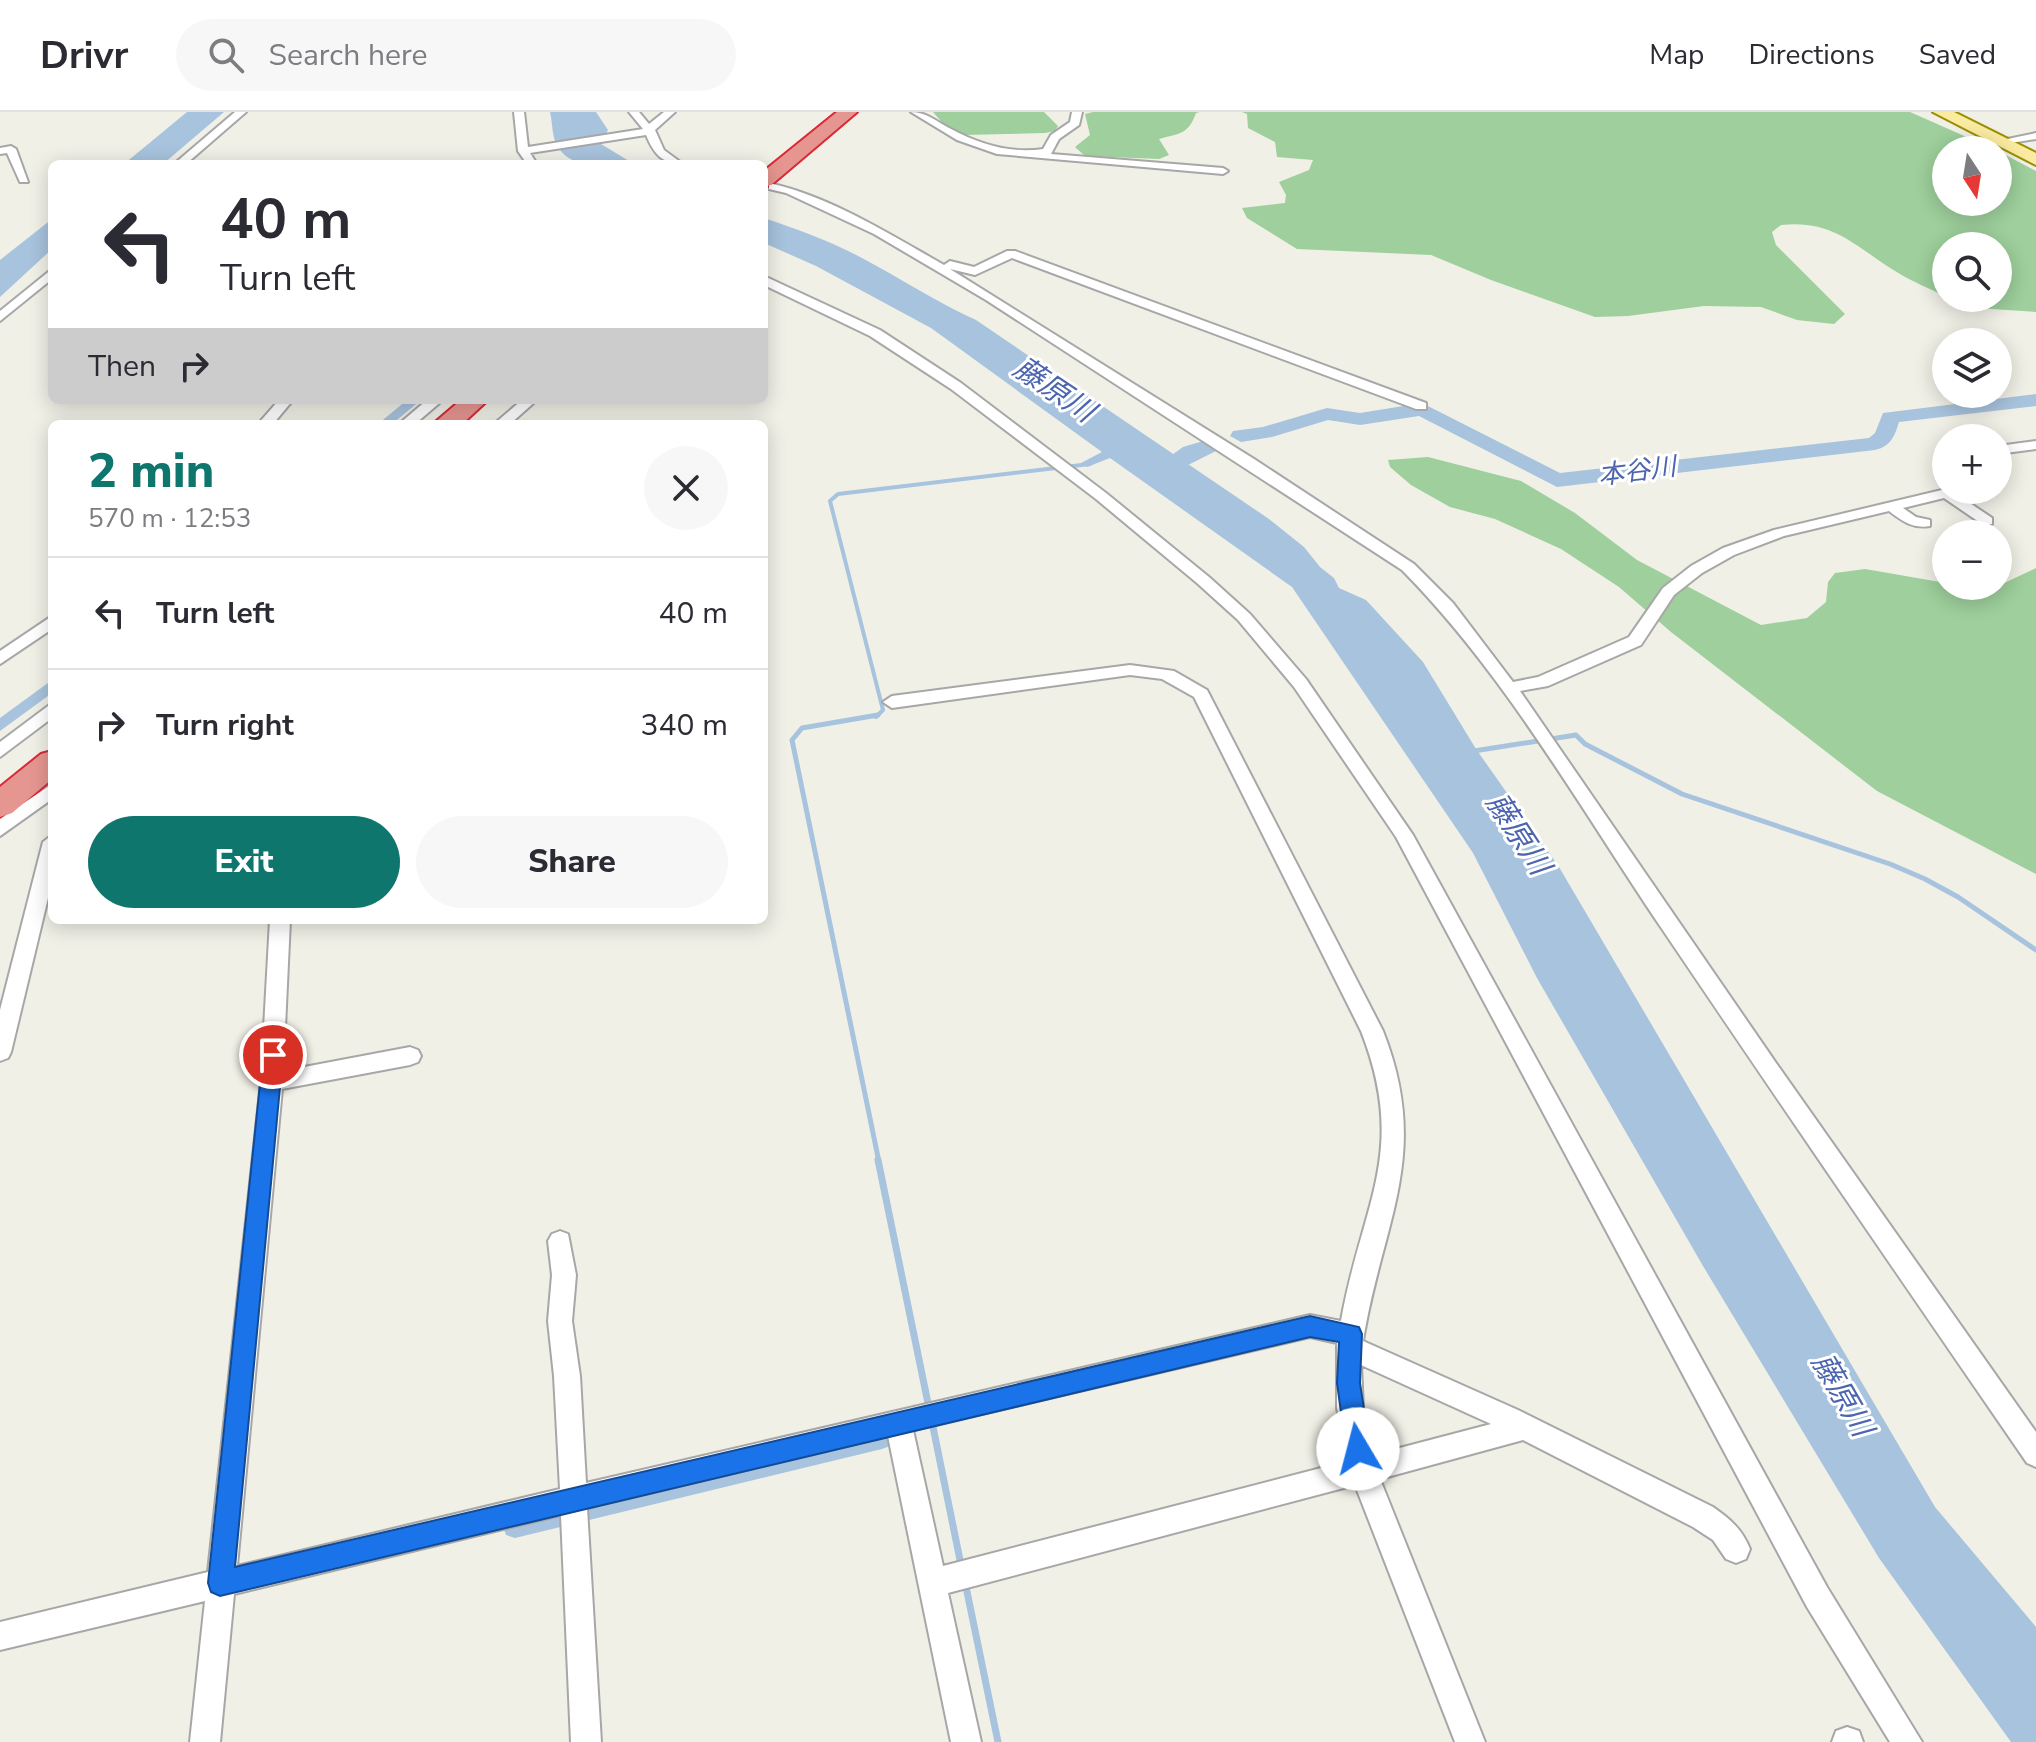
<!DOCTYPE html>
<meta charset="utf-8">
<style>
:root{--surface:#fff;--page:#f7f7f7;--text:#2b2b33;--muted:#7c7c81;--line:#e1e1e2;--accent:#0f766e}
body{margin:0;font-family:"Nunito Sans","Noto Sans JP",sans-serif;background:var(--page);color:var(--text);height:100vh;display:flex;flex-direction:column;font-size:30px;white-space:nowrap}
*{box-sizing:border-box;margin:0}
p{font-size:26px;color:var(--muted)}
.icon{flex:none;width:44px;height:44px;fill:none;stroke:currentColor;stroke-width:2;stroke-linecap:round;stroke-linejoin:round}
.map{position:relative;flex:1;overflow:hidden}
.side{position:absolute;left:48px;top:308px;width:720px;height:504px;display:flex;flex-direction:column;background:var(--surface);border-radius:12px;box-shadow:0 4px 20px #0003}
.side>*{flex:none}
.banner{position:absolute;left:48px;top:48px;width:720px;height:244px;border-radius:12px;box-shadow:0 4px 20px #0003;background:#fff;color:var(--text);overflow:hidden}
.needle{width:52px;rotate:168deg}
.buttons{position:absolute;left:1932px;top:24px;display:grid;gap:16px}
.buttons a{display:grid;place-items:center;width:80px;height:80px;border-radius:50%;background:var(--surface);box-shadow:0 4px 20px #0003;font-size:40px}
.pin{position:absolute;display:grid;place-items:center;width:68px;height:68px;color:#fff;margin:-34px;border:4px solid #fff;border-radius:50%;box-shadow:0 2px 8px #0007}
.me{position:absolute;width:88px;margin:-44px;rotate:352deg;stroke-linejoin:round;filter:drop-shadow(0 0 6px #0008)}
.turn{display:flex;align-items:center;gap:28px;height:168px;padding:0 40px;font-size:36px}
.turn .icon{width:104px;height:104px;stroke-width:2.5}
.turn b{display:block;font-size:56px;line-height:68px}
.then{display:flex;align-items:center;height:76px;padding:0 40px;background:#0003;gap:16px;font-size:30px}
.round{display:grid;place-items:center;flex:none;width:84px;height:84px;border-radius:42px;background:var(--page)}
.overview{display:flex;align-items:center;justify-content:space-between;height:136px;padding:0 40px}
h1{font-size:48px;font-weight:800;line-height:60px;color:var(--accent)}
.primary-button{display:flex;gap:16px;margin-top:auto;padding:16px 40px}
.primary-button a{flex:1;height:92px;border-radius:48px;background:var(--accent);color:#fff;font-size:32px;font-weight:800;line-height:92px;text-align:center}
.primary-button a+a{background:var(--page);color:var(--text)}
ul{padding:0;list-style:none}
li{display:flex;align-items:center;gap:24px;height:112px;padding:0 40px;border-top:2px solid var(--line)}
li div{flex:1}
li b{display:block;font-size:30px}
li em{font-style:normal}
header{display:flex;align-items:center;gap:48px;box-sizing:border-box;height:112px;padding:0 40px;background:var(--surface);border-bottom:2px solid var(--line)}
header strong{font-size:38px}
nav{display:flex;gap:44px;margin-inline-start:auto;font-size:28px}
.search{width:560px;height:72px;background:var(--page);display:flex;align-items:center;gap:20px;box-sizing:border-box;padding:0 28px;border-radius:44px;color:var(--muted);font-size:30px}
.map>svg:first-child{display:block}
.forest{fill:#9ecf9c}
.water{fill:#a8c3dd}
.lines{fill:none;stroke-linecap:round;stroke-linejoin:round}
.stream-far2{stroke:#a8c3dd;stroke-width:4}
.stream-far1{stroke:#a8c3dd;stroke-width:5}
.stream{stroke:#a8c3dd;stroke-width:7}
.canal{fill:#a8c3dd;fill-rule:evenodd}
.river{fill:#a8c3dd;fill-rule:evenodd}
.street-casing{stroke:#a7a7a7;stroke-width:4}
.primary-casing{stroke:#9a8f02;stroke-width:4}
.highway-casing{stroke:#d92938;stroke-width:4}
.street{fill:#fff;fill-rule:evenodd}
.primary{fill:#fbeba1;fill-rule:evenodd}
.highway{fill:#e69690;fill-rule:evenodd}
.route{fill:#1a73e8;stroke:#114b97;stroke-width:2}
.labels{text-anchor:middle;dominant-baseline:central;stroke-width:6;stroke-linejoin:round;paint-order:stroke}
.far-water-label{font-size:26px;font-style:italic;fill:#4d65af;stroke:#fff}
.water-label{font-size:30px;font-style:italic;fill:#4d65af;stroke:#fff}
</style>
<header>
<strong>Drivr</strong>
<div class="search"><svg class="icon" aria-label="search" viewBox="0 0 24 24"><circle cx="10" cy="10" r="6"/><path d="M15 15l6 6"/></svg>Search here</div>
<nav><a>Map</a><a>Directions</a><a>Saved</a></nav>
</header>
<div class="map">
<svg width="2036" height="1630" viewBox="0 0 2036 1630">
<rect width="100%" height="100%" fill="#f0f0e7"/>
<g class="forest">
<polygon points="933,0 1044,0 1058,14 1055,19 1045,21 962,23 947,16"/>
<path d="M1093 0H1200L1196 1C1188 23 1180 21 1159 27L1169 43 1159 47 1085 44 1075 35 1090 23 1085 2Z"/>
<path d="M1242 0H1910L1996 38H1946V90H1998V39L2036 59V200L1976 196 1949 186H1998V134H1946V185C1931 177 1915 171 1900 162 1857 137 1836 107 1781 113L1772 120 1776 133 1845 202 1834 212 1797 208 1761 195 1704 194 1628 204 1595 205 1491 168 1431 143 1297 137 1247 106 1242 96 1285 91 1286 83 1279 70 1309 58 1313 48 1277 45 1275 30 1248 16 1247 2Z"/>
<polygon points="1428,345 1521,369 1575,401 1637,448 1761,513 1807,506 1826,490 1828,470 1835,461 1865,457 1946,471 1946,474 1998,474 2036,456 2036,762 1877,679 1671,520 1619,475 1561,437 1495,407 1450,395 1411,373 1390,355 1388,348"/>
</g>
<g class="water">
<polygon points="187,0 224,0 163,52 124,52"/>
<path d="M550 0H596L608 18 601 32 634 52C605 52 565 61 554 26 552 18 552 8 550 0Z"/>
<path d="M764 106C797 117 830 129 862 146 900 166 936 190 976 208L1269 407 1304 435 1320 455 1334 466 1339 476 1366 488 1423 550 1476 637 1559 755 1935 1395 2036 1515V1630H2011L1879 1446 1703 1154 1537 866 1473 741 1292 475 1110 346 1087 355 1081 351 1102 340 931 216 816 154 764 131Z"/>
<polygon points="52,107 52,137 0,185 0,148"/>
</g>
<g class="lines">
<polyline class="stream-far2" points="876,605 883,598 830,389 838,382 1090,352"/>
<g class="stream-far1">
<polyline points="878,603 802,616 792,628 879,1050"/>
<polyline points="1474,639 1576,623 1585,632 1682,682 1890,752 1925,767 1958,785 2036,838"/>
</g>
<g class="stream">
<polyline points="878,1048 929,1296"/>
<polyline points="932,1310 961,1453"/>
<polyline points="965,1470 998,1630"/>
</g>
<g class="canal">
<polygon points="407,288 421,288 392,312 378,312"/>
<polygon points="52,568 52,581 0,619 0,606"/>
<polygon points="882,1315 890,1318 894,1326 890,1334 882,1337 515,1426 506,1423 503,1414 506,1405 515,1402"/>
</g>
<g class="river">
<path d="M2036 282V294L1899 310C1895 324 1890 335 1875 338L1557 375 1419 304 1360 313 1328 308 1272 325 1241 330 1230 324 1233 319 1263 315 1327 296 1360 301 1422 291 1560 361 1869 326 1875 321 1883 301Z"/>
<polygon points="1210,327 1218,328 1221,333 1218,338 1174,360 1166,362 1155,355 1183,335"/>
</g>
<g class="street-casing">
<g id="street">
<polygon points="235,0 246,0 186,52 174,52"/>
<path d="M514 0H524L528 35 643 17 629 0H639L649 12 664 0H675L655 18 664 38 683 52C662 52 654 42 646 23L530 41 537 52H527L518 39Z"/>
<path d="M911 0C927 0 937 10 951 17 979 32 1011 42 1043 37L1051 23 1070 10 1072 0H1082L1079 13 1059 27 1051 42 1223 56 1228 59 1223 62 997 42 957 28Z"/>
<polygon points="2036,21 2036,27 1998,33 1993,30"/>
<polygon points="11,34 16,37 28,70 20,70 7,41 0,42 0,36"/>
<path d="M773 72C833 86 891 123 944 153L950 149 974 155 1007 139H1015L1426 291V297H1416L1012 146 975 163 950 157 1254 347 1414 452 1453 491 1513 570 1538 565 1629 525 1663 476 1691 454 1723 436 1774 418 1946 377 1966 378 1958 383 1992 406V412H1982L1944 386 1903 396 1916 405 1930 408V414C1913 417 1902 409 1889 399L1784 424 1734 443 1702 461 1674 483 1641 533 1548 574 1520 579 1776 951 2036 1320V1355L2027 1351C1903 1171 1780 992 1658 811 1578 692 1503 560 1402 458L986 188 874 122 786 81 769 77V73Z"/>
<polygon points="52,157 52,167 0,209 0,199"/>
<polygon points="764,164 880,218 961,271 1106,381 1209,465 1250,502 1306,567 1413,723 1827,1475 1922,1630 1890,1630 1807,1495 1396,725 1294,575 1238,508 1197,471 1096,387 951,277 870,224 764,173"/>
<polygon points="279,288 293,288 273,312 258,312"/>
<polygon points="427,288 443,288 415,312 399,312"/>
<polygon points="522,288 537,288 510,312 494,312"/>
<polygon points="2036,329 2036,337 1998,342 1998,334"/>
<polygon points="52,504 52,517 0,552 0,539"/>
<path d="M1130 553 1174 559 1207 578 1383 919C1432 1043 1382 1110 1363 1229L1518 1298 1713 1395C1730 1407 1742 1417 1750 1437L1746 1447 1736 1451 1726 1447 1713 1428 1693 1415 1523 1328 1380 1367 1485 1630H1455L1355 1373 948 1481 981 1630H951L888 1324 587 1396 601 1630H571L561 1403 234 1482 220 1630H190L205 1489 0 1538V1510L208 1460 261 970 270 808H290L283 959 410 935 418 938 421 944 418 950 410 953 282 977 237 1454 560 1377 554 1264 548 1209 552 1163 548 1129 552 1122 560 1119 568 1122 576 1163 572 1209 580 1264 586 1371 1310 1203 1341 1209C1361 1093 1409 1041 1361 919L1194 585 1162 567 1130 563 892 596 883 590 892 584ZM1310 1225 1337 1231V1296L1348 1349 943 1454 913 1318ZM1361 1253 1491 1312 1373 1343 1363 1296Z"/>
<polygon points="52,591 52,606 0,645 0,630"/>
<polygon points="52,672 52,687 0,724 0,707"/>
<polygon points="52,723 52,769 11,940 8,946 0,949 0,898 43,730"/>
<polygon points="1847,1615 1859,1619 1863,1630 1832,1630 1836,1619"/>
</g>
</g>
<g class="primary-casing">
<polygon id="primary" points="1933,0 1954,0 2036,41 2036,53"/>
</g>
<g class="highway-casing">
<g id="highway">
<polygon points="837,0 857,0 771,73 764,75 764,59"/>
<polygon points="461,288 488,288 462,312 433,312"/>
<polygon points="52,639 52,667 12,701 0,705 0,675 41,642"/>
</g>
</g>
<use href="#street" class="street"/>
<use href="#primary" class="primary"/>
<use href="#highway" class="highway"/>
</g>
<polygon class="route" points="273,935 280,937 283,943 235,1455 1310,1204 1359,1215 1362,1222 1360,1271 1370,1337 1366,1345 1358,1348 1350,1345 1346,1337 1337,1271 1339,1230 1310,1225 220,1484 211,1480 208,1471 263,943 266,937"/>
<g class="labels">
<g class="far-water-label">
<text transform="translate(1637 359) rotate(-7)">本谷川</text>
</g>
<g class="water-label">
<text transform="translate(1054 278) rotate(34)">藤原川</text>
<text transform="translate(1518 722) rotate(57)">藤原川</text>
<text transform="translate(1842 1283) rotate(60)">藤原川</text>
</g>
</g>
</svg>
<div class="buttons">
<a><svg class="needle" viewBox="-14 -14 28 28"><path d="M0-13l5 13h-10z" fill="#e53935"/><path d="M0 13l5-13h-10z" fill="#7c7c81"/></svg></a>
<a><svg class="icon" aria-label="search" viewBox="0 0 24 24"><circle cx="10" cy="10" r="6"/><path d="M15 15l6 6"/></svg></a>
<a><svg class="icon" aria-label="layers" viewBox="0 0 24 24"><path d="M12 4l9 5-9 5-9-5zM3 14l9 5 9-5"/></svg></a>
<a>+</a>
<a>−</a>
</div>
<div class="pin" style="left:273px;top:943px;background:#d93025"><svg class="icon" aria-label="arrive" viewBox="0 0 24 24"><path d="M6 21V4h12l-3 4 3 4H6"/></svg></div>
<svg class="me" style="left:1358px;top:1337px" viewBox="-20 -20 40 40"><circle r="19" fill="#fff"/><path d="M0-13L10 11 0 6-10 11z" fill="#1a73e8"/></svg>
<div class="banner">
<div class="turn"><svg class="icon" aria-label="left" viewBox="0 0 24 24"><path d="M17 20v-9H6M10 6l-5 5 5 5"/></svg><div><b>40 m</b>Turn left</div></div>
<div class="then">Then<svg class="icon" aria-label="right" viewBox="0 0 24 24"><path d="M7 20v-9h11M14 6l5 5-5 5"/></svg></div>
</div>
<section class="side">
<div class="overview"><div><h1>2 min</h1><p>570 m · 12:53</p></div><a class="round"><svg class="icon" aria-label="close" viewBox="0 0 24 24"><path d="M6 6l12 12M18 6L6 18"/></svg></a></div>
<ul>
<li><svg class="icon" aria-label="left" viewBox="0 0 24 24"><path d="M17 20v-9H6M10 6l-5 5 5 5"/></svg><div><b>Turn left</b></div><em>40 m</em></li>
<li><svg class="icon" aria-label="right" viewBox="0 0 24 24"><path d="M7 20v-9h11M14 6l5 5-5 5"/></svg><div><b>Turn right</b></div><em>340 m</em></li>
</ul>
<div class="primary-button"><a>Exit</a><a>Share</a></div>
</section>
</div>
